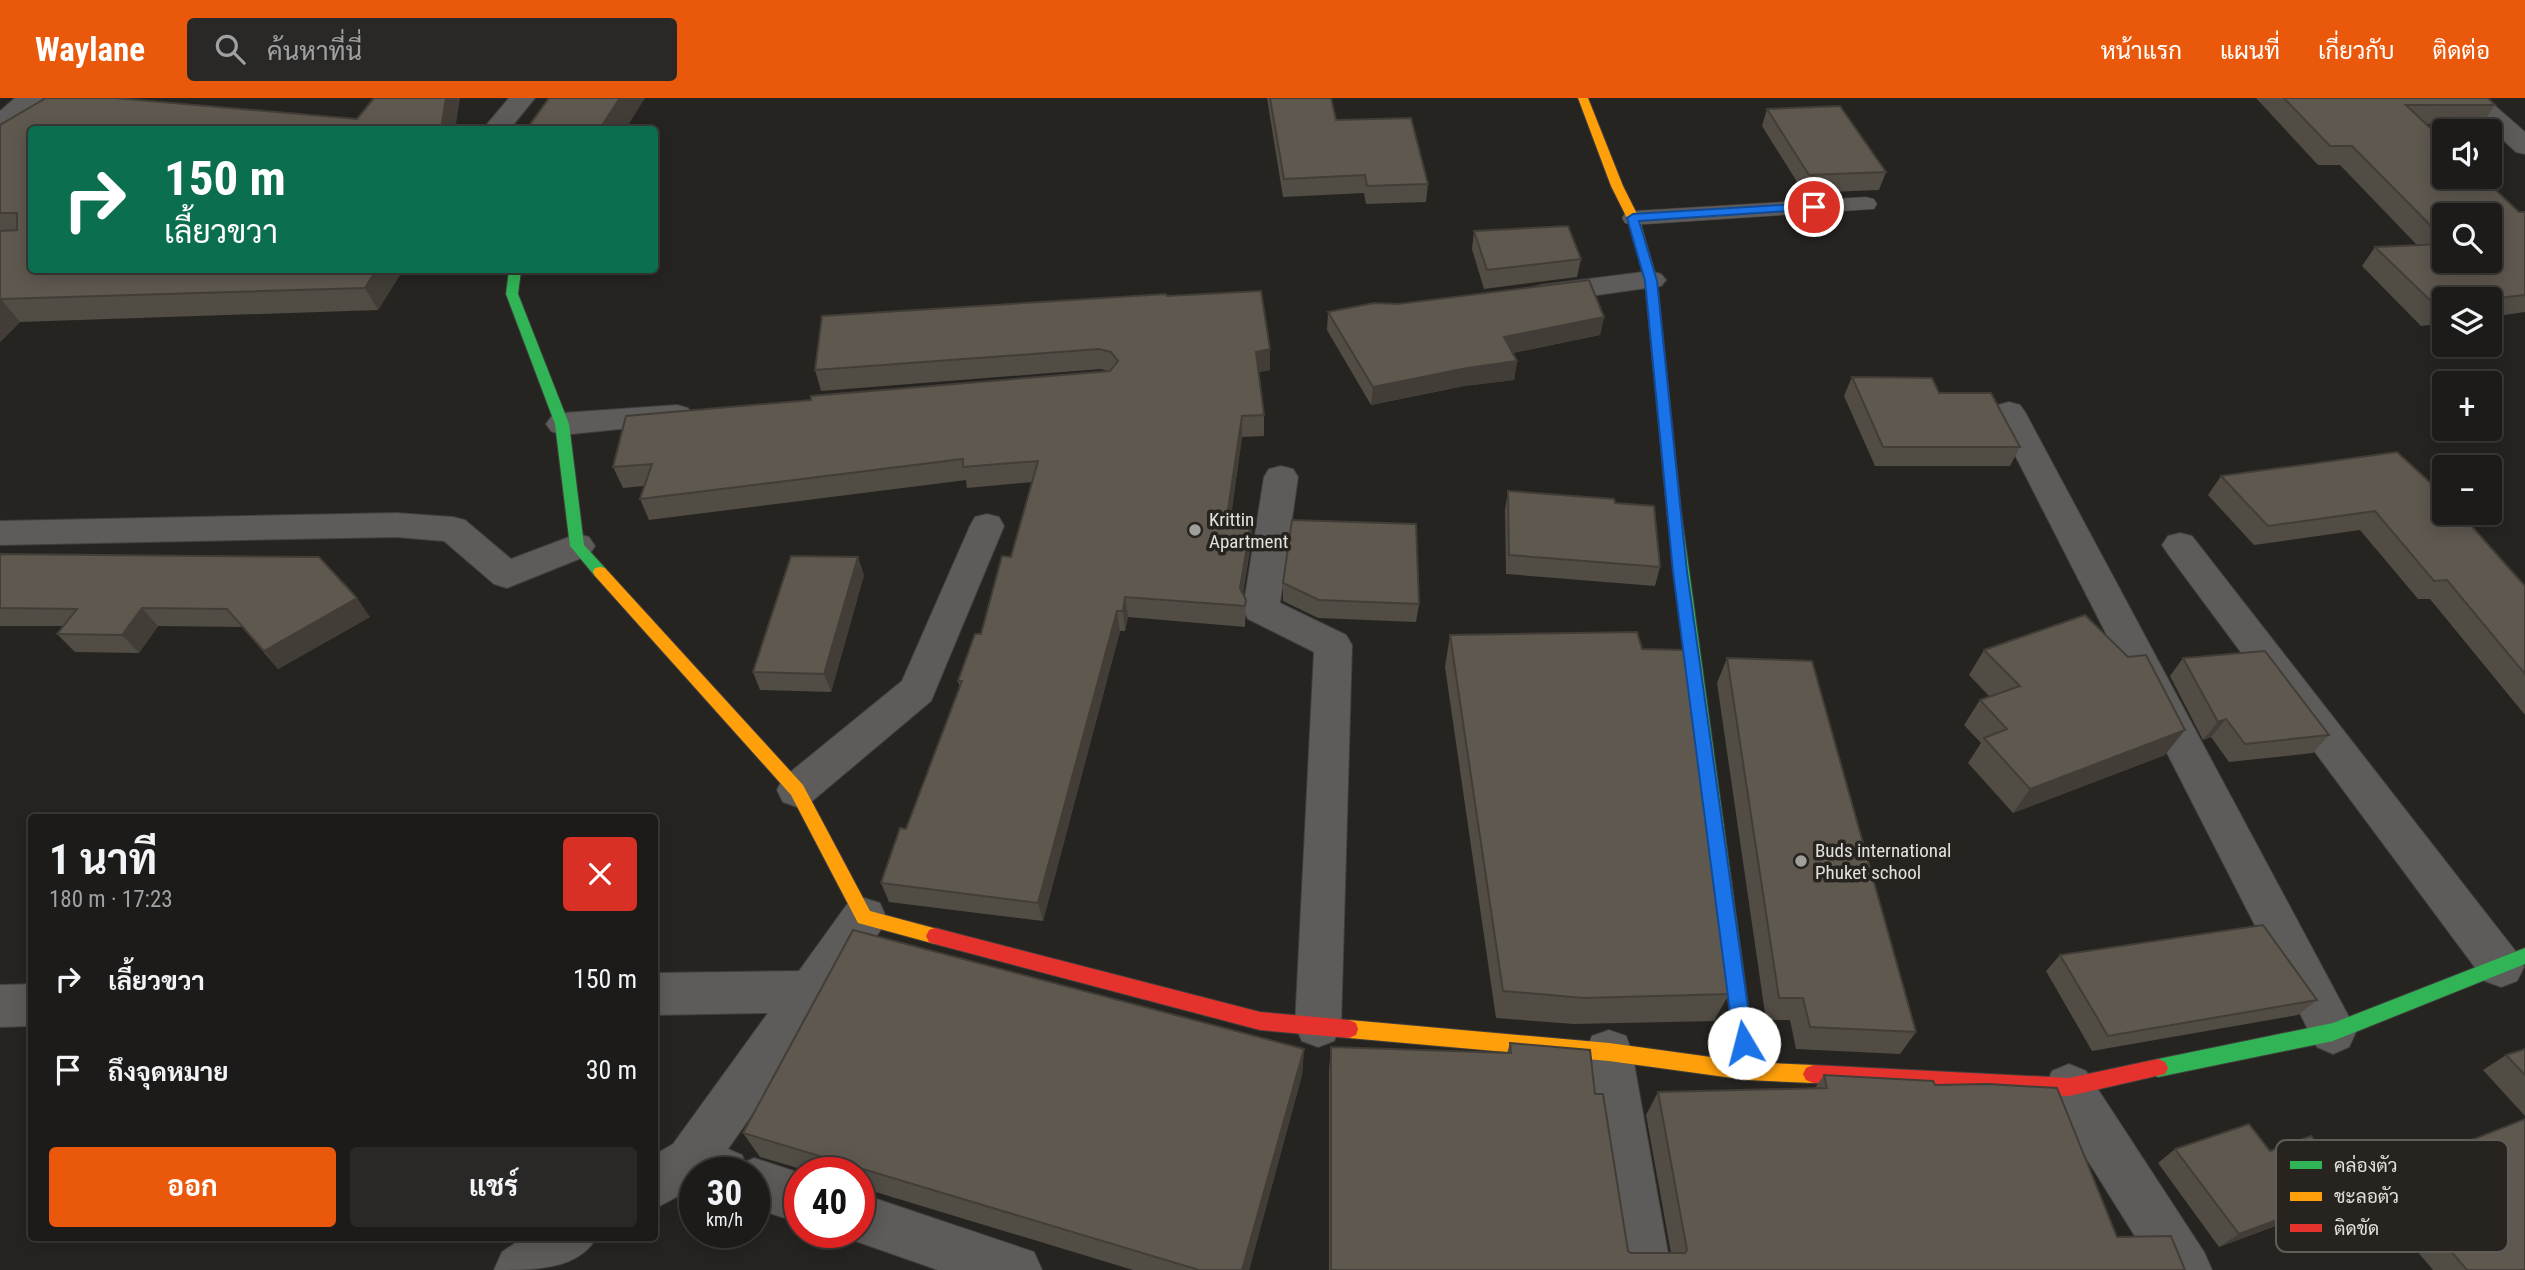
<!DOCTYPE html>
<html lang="th">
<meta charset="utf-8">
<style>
:root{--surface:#1c1b19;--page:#292826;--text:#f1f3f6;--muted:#a0a1a2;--line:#3a3938;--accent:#ea580c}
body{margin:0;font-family:"Roboto Condensed",Sarabun,sans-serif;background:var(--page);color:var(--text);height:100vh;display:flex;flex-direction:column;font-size:26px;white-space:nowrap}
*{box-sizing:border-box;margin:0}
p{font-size:23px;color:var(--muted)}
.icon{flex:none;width:38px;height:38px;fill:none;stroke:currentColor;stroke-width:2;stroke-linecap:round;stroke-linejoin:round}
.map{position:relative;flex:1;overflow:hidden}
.panel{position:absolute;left:28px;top:716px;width:630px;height:427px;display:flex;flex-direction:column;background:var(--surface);border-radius:7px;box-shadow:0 4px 18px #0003,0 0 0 2px var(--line)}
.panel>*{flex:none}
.top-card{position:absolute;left:28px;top:28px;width:630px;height:147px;border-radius:7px;box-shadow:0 4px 18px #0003,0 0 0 2px var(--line);background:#0b6e4f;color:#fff;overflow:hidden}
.buttons{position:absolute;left:2432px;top:21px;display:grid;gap:14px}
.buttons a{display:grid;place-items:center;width:70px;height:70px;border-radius:7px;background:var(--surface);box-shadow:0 4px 18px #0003,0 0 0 2px var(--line);font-size:35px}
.speed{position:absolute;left:679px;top:1059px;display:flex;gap:14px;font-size:35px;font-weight:700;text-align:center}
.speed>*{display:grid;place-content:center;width:91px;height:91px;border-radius:50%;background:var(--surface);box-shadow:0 4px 18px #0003,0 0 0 2px var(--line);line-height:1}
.speed small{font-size:18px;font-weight:400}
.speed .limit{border:10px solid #d22;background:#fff;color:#111}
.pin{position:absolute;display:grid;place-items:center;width:60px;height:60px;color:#fff;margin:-30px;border:4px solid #fff;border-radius:50%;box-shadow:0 2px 7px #0007}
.me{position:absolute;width:77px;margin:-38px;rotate:352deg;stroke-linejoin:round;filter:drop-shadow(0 0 5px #0008)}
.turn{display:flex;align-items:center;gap:24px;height:147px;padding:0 21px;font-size:32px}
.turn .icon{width:91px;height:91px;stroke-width:2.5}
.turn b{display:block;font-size:49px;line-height:60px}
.round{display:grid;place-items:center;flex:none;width:74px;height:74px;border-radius:7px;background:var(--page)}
.summary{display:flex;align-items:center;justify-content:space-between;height:119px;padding:0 21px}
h1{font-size:42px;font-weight:700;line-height:52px}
.action{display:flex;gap:14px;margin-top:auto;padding:14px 21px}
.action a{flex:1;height:80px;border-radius:7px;background:var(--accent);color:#fff;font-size:28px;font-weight:700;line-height:80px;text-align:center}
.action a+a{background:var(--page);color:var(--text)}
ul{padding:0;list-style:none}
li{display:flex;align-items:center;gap:21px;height:91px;padding:0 21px}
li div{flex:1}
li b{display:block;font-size:26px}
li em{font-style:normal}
header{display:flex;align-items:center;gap:42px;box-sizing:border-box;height:98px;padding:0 35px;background:var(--accent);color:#fff}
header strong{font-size:33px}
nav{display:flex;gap:38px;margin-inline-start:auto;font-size:24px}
.search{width:490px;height:63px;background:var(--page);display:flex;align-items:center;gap:18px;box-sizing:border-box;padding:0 24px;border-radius:7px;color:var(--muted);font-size:26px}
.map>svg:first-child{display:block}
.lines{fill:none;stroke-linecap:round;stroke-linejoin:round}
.lane-casing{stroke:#413f3d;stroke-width:1}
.street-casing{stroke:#413f3d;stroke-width:2}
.fast-casing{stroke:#413f3d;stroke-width:2}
.slow-casing{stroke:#413f3d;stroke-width:2}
.jam-casing{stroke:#413f3d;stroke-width:2}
.lane{fill:#5d5c5a;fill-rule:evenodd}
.street{fill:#5d5c5a;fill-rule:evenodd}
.fast{fill:#30b455;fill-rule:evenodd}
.slow{fill:#ff9f0a;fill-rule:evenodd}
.jam{fill:#e5322d;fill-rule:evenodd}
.wall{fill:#514c44;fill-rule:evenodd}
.shaded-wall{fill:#423e37}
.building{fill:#5e584f;stroke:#423e37;stroke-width:2}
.route{fill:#1a73e8;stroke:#114b97;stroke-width:2}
.poi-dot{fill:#a09f9b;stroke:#272420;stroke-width:2.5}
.labels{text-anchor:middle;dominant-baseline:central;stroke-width:7;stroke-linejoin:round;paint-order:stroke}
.poi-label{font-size:19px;fill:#e2e1dd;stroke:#272420;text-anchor:start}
.key{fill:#272420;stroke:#5f5d59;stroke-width:2}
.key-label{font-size:19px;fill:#e2e1dd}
</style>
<header>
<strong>Waylane</strong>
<div class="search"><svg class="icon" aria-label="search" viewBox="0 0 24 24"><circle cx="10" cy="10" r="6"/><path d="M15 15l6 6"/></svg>ค้นหาที่นี่</div>
<nav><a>หน้าแรก</a><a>แผนที่</a><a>เกี่ยวกับ</a><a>ติดต่อ</a></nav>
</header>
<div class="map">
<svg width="2525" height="1172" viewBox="0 0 2525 1172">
<rect width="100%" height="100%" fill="#262421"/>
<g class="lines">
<g class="lane-casing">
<polygon id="lane" points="1866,99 1874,101 1877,106 1874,111 1633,127 1625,125 1622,120 1625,115 1633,113"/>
</g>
<g class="street-casing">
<g id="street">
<polygon points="15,0 43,0 9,31 0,34 0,13"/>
<polygon points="509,0 535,0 509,32 482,32"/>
<polygon points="2458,0 2486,0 2525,34 2525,56 2516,54"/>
<polygon points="1651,173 1661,176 1666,182 1661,188 1541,205 1531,202 1526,196 1531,190 1541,187"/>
<polygon points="2009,304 2020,307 2025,314 2349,919 2356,934 2349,949 2333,956 2317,949 1993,314 1998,307"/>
<polygon points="677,307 688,310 693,317 688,324 562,337 551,333 546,326 551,319 562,315"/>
<polygon points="1281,368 1293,371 1298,379 1280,505 1346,537 1352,547 1341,928 1334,943 1318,949 1302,943 1295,928 1314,554 1248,521 1243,511 1264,379 1269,371"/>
<polygon points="396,415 453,419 465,422 511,461 577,436 589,439 595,448 589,457 507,490 494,486 444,443 396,439 0,447 0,423"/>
<polygon points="987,416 999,419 1004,428 931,603 811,704 797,709 783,704 777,692 783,680 902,583 970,428 975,419"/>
<polygon points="2180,435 2192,438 2517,855 2524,869 2517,883 2501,889 2485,883 2168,456 2162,447 2168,438"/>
<polygon points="864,800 880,805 886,819 880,833 728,1051 742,1057 745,1064 754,1060 800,1075 800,1125 754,1110 754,1074 695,1074 695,1089 654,1111 654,1057 673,1046 768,915 654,917 654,875 799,873 848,805"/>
<polygon points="32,886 32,928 0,929 0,887"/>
<polygon points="1609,932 1626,938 1632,954 1671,1172 1619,1172 1586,954 1592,938"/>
<polygon points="2069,966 2086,973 2204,1154 2212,1172 2156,1172 2052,1005 2045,989 2052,973"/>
<polygon points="859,1095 1034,1154 1042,1172 938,1172 841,1138 839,1134 859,1134"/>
<path d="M524 1139H597C578 1172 536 1172 494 1172L502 1154Z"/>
</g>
</g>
<g class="fast-casing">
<g id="fast">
<polygon points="509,172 521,172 518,196 569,326 584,447 605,470 607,474 605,478 595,478 570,448 555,326 506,196"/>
<polygon points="1674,408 1681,413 1757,973 1754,979 1747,982 1740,979 1737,973 1667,413"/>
<polygon points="2525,850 2525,866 2333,943 2158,979 2151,976 2148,970 2151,964 2158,961 2333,925"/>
</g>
</g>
<g class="slow-casing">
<g id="slow">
<polygon points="1578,0 1588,0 1623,88 1639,120 1657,182 1681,413 1674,418 1667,413 1645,182 1627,120 1611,88"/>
<polygon points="600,469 605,470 803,687 870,813 941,832 944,838 941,844 935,846 858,825 791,697 595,478 593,474 595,470"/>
<polygon points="1349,922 1609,945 1747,964 1813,967 1820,970 1823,976 1820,982 1813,985 1747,982 1609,963 1349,940 1342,937 1340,931 1342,925"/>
</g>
</g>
<g class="jam-casing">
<g id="jam">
<polygon points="935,830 1260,914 1349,922 1356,925 1358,931 1356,937 1349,940 1260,932 935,846 929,844 926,838 929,832"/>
<polygon points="2158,961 2165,964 2168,970 2165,976 2069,998 1813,985 1806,982 1803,976 1806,970 1813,967 2069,980"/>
</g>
</g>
<use href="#lane" class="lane"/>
<use href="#street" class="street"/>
<use href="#fast" class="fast"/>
<use href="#slow" class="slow"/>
<use href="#jam" class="jam"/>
</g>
<g class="wall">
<polygon points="460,0 32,172 403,172 378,212 20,224 0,244 0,27 357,21"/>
<polygon points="1267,0 1331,0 1336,22 1428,86 1426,104 1366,106 1364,95 1283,99"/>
<path d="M2256 0H2488L2495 7 2482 26H2426L2519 114H2525V214L2490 219V201H2445V225L2421 228 2362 168 2375 149 2417 147 2340 67H2318ZM2445 117 2490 163H2445Z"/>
<polygon points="1767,11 1886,74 1879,92 1804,95 1762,28"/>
<polygon points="1474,133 1581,161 1577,179 1484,191 1472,151"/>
<polygon points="1167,198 1270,272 1258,274 1264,317 1264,338 1242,339 1231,418 1252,418 1252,439 1243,496 1246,502 1245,529 1128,519 1125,533 1120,533 1043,823 889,804 881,785 906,731 960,589 958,583 981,536 1011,459 1032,384 967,390 966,382 649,422 640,401 644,388 623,390 613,369 811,302 1108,273 1101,271 821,293 815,272"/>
<polygon points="1328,214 1604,219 1600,237 1513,255 1517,263 1514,282 1464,288 1371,307 1327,232"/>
<polygon points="1852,279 1939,295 2020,349 2010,368 1875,368 1844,298"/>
<polygon points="2397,354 2525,488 2525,617 2430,501 2418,501 2360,432 2254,447 2208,397 2221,378"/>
<polygon points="1508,393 1615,405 1660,469 1655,488 1506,476 1505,412"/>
<polygon points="0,456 370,519 278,571 242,529 158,528 139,555 75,554 57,536 63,528 0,528"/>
<polygon points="864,477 831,594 760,592 753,574"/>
<polygon points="1283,485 1419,506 1416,524 1318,520 1283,503"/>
<polygon points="1450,537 1729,896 1714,923 1574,926 1496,920 1445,569"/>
<polygon points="1984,552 2165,657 2013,715 1968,665 1981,645 1964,627 1980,602 1990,599 1969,577"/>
<polygon points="1727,560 1916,934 1900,956 1796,951 1790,922 1766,922 1717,585"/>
<polygon points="2183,560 2329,637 2313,655 2229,664 2211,639 2203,642 2170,578"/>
<polygon points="2060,857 2317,902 2298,917 2092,953 2046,873"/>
<polygon points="1510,945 1595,996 1628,1153 1631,1155 1671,1155 1646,1017 1658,994 1815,990 1824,977 1935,987 2117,1139 2185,1172 1329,1172 1329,973 1331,949 1507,955"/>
<polygon points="1304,951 1302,977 1249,1172 1133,1172 859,1089 859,1074 811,1074 760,1059 743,1035"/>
<polygon points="2525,951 2525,1018 2483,972 2506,957"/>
<polygon points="2175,1051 2270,1053 2334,1106 2219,1149 2158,1065"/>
<polygon points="2385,1076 2525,1172 2433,1172 2363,1089"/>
</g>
<g class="shaded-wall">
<polygon points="446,0 460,0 455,32 441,32"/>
<polygon points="620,0 645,0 625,32 599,32"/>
<polygon points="376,172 403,172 378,212 365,190"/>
<polygon points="1,201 20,224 0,244 0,202"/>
<polygon points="1604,219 1600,237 1501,257 1504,239"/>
<polygon points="1270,251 1270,272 1256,275 1256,254"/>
<polygon points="1517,263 1514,282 1464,288 1371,307 1373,289 1467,270"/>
<polygon points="1242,318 1242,339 1228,438 1227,418"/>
<polygon points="1252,418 1252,439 1240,511 1240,490"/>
<polygon points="858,459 864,477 831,594 824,576"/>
<polygon points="1125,499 1128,519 1125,533 1123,513"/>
<polygon points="357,500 370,519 278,571 264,553"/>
<polygon points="142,510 158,528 139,555 122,537"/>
<polygon points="1117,513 1120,533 1043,823 1038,805"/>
<polygon points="2226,621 2211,639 2203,642 2218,624"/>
<polygon points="2185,632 2165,657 2013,715 2030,691"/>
<polygon points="1304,951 1302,977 1249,1172 1242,1172"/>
<polygon points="2355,1093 2334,1106 2219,1149 2239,1136"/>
</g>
<g class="building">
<polygon points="46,0 115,0 357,21 374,0 446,0 441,32 32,32 32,172 376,172 365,190 1,201 0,202 0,133 17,132 17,115 0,115 0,27"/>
<polygon points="549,0 620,0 599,32 526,32"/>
<polygon points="1270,0 1331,0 1336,22 1411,20 1428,86 1367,88 1365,77 1284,81"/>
<polygon points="2284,0 2488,0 2495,7 2406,7 2445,44 2445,79 2482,79 2519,114 2525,114 2525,197 2490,201 2445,201 2445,207 2436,208 2375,149 2445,146 2445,163 2490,163 2490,117 2445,117 2445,142 2352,48 2330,48"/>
<polygon points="1840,8 1886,74 1809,77 1767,11"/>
<polygon points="1568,128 1581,161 1487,172 1474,133"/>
<polygon points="1589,182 1604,219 1504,239 1517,263 1467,270 1373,289 1328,214 1374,205 1398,206"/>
<polygon points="1261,193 1270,251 1256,254 1264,317 1242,318 1227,418 1252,418 1240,490 1246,502 1245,508 1125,499 1123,513 1117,513 1038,805 881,785 900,730 906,731 962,583 958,583 975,536 981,536 1002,458 1011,459 1038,363 963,369 963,361 640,401 652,366 613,369 626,318 811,302 811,298 1110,273 1118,263 1111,254 1099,251 815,272 822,218 1166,196 1167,198"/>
<polygon points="1852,279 1932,280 1939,295 1991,295 2020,349 1883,349"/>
<polygon points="2397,354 2445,398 2445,415 2460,415 2525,488 2525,576 2447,482 2434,483 2375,413 2268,428 2221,378"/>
<polygon points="1508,393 1614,401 1615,405 1654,408 1660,469 1509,457"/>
<polygon points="1292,422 1416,426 1419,506 1319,502 1283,485"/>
<polygon points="0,456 319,459 357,500 264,553 227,511 142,510 122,537 57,536 77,511 0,510"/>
<polygon points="791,458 858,459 824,576 753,574"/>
<polygon points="2085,517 2128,559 2146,557 2185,632 2030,691 1984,640 2007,631 1980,602 2020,588 1984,552"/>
<polygon points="1637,534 1642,551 1684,552 1729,896 1584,900 1503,893 1450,537"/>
<polygon points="2265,553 2329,637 2245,646 2226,621 2218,624 2183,560"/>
<polygon points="1727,560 1812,563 1916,934 1810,929 1803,900 1779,900"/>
<polygon points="2263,827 2317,902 2108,938 2060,857"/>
<polygon points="853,832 1304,951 1242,1172 1199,1172 743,1035"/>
<polygon points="1510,945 1590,952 1595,996 1603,996 1628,1153 1631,1155 1685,1155 1687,1152 1658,994 1827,990 1824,977 1933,983 1935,987 1988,986 2057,990 2117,1139 2171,1138 2185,1172 1331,1172 1331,949 1511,955"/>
<polygon points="2525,951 2525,977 2506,957"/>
<polygon points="2525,1021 2525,1172 2467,1172 2385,1076"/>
<polygon points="2249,1026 2270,1053 2311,1038 2355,1093 2239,1136 2175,1051"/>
</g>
<polygon class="route" points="1814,105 1820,109 1818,111 1639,123 1657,183 1687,474 1753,945 1751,951 1744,954 1737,951 1734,945 1673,474 1645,183 1627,120 1633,116"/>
<g class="poi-dot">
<circle cx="1195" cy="432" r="7"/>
<circle cx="1801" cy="763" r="7"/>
</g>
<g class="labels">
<g class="poi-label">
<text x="1209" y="421">Krittin<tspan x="1209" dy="22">Apartment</tspan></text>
<text x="1815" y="752">Buds international<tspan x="1815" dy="22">Phuket school</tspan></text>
</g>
</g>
<rect x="2276" y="1042" width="232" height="112" rx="10" class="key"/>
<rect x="2290" y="1063" width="32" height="8" fill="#30b455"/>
<rect x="2290" y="1094" width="32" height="9" fill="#ff9f0a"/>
<rect x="2290" y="1126" width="32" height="8" fill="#e5322d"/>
<g class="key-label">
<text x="2334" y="1074">คล่องตัว</text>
<text x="2334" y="1105">ชะลอตัว</text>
<text x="2334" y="1137">ติดขัด</text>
</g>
</svg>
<div class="buttons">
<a><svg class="icon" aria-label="sound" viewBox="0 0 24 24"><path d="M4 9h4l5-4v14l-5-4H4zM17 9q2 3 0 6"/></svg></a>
<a><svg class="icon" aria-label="search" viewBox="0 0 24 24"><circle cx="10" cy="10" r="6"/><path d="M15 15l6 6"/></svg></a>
<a><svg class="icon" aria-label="layers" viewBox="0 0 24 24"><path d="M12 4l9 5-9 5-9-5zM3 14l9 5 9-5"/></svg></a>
<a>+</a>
<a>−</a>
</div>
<div class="speed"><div>30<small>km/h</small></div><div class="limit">40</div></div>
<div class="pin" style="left:1814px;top:109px;background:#d93025"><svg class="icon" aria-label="arrive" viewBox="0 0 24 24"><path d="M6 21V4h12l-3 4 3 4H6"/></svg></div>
<svg class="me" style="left:1744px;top:945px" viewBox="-20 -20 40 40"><circle r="19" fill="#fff"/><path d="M0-13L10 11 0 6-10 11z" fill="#1a73e8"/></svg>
<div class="top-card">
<div class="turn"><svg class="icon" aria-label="right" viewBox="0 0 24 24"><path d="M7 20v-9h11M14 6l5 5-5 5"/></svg><div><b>150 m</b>เลี้ยวขวา</div></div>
</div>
<section class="panel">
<div class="summary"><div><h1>1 นาที</h1><p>180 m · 17:23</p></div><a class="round" style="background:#d93025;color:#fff"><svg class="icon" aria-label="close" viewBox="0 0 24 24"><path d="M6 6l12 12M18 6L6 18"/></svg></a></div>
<ul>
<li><svg class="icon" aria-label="right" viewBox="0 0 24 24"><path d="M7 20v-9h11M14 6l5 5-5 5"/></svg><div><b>เลี้ยวขวา</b></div><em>150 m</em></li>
<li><svg class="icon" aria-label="arrive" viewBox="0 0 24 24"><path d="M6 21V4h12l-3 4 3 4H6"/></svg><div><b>ถึงจุดหมาย</b></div><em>30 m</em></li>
</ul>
<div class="action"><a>ออก</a><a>แชร์</a></div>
</section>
</div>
